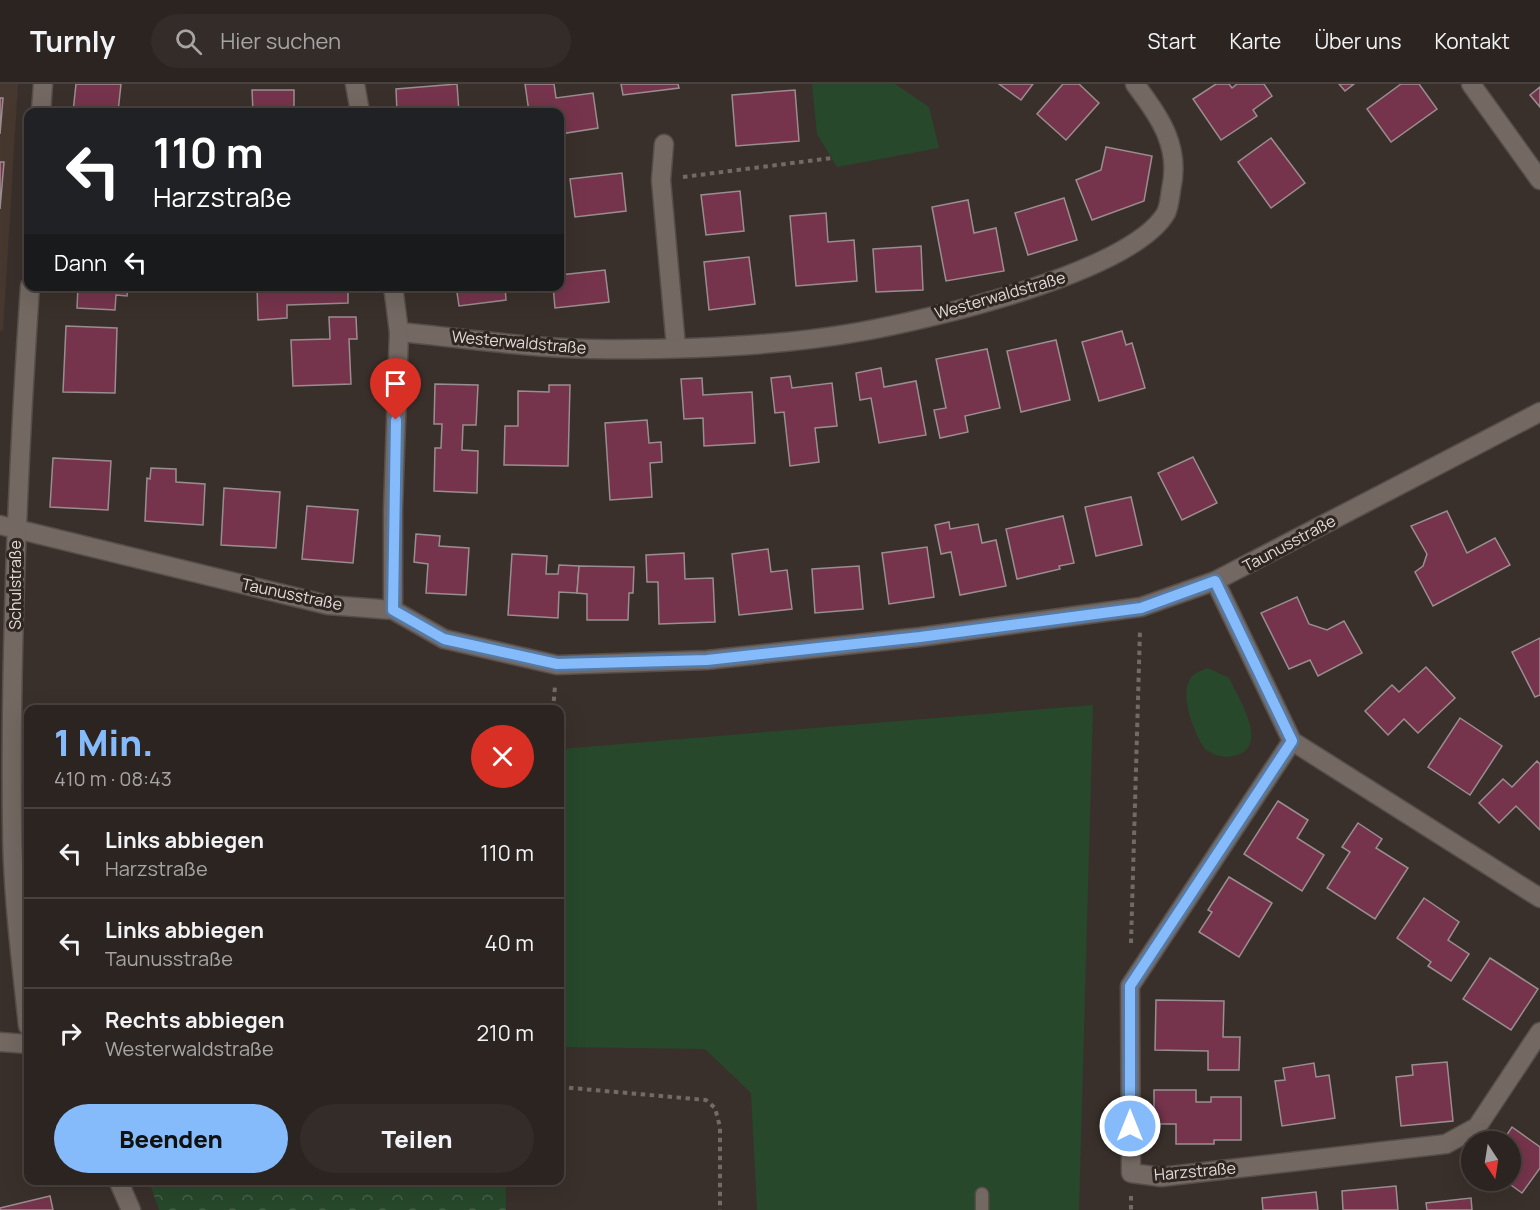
<!DOCTYPE html>
<html lang="de">
<meta charset="utf-8">
<style>
:root{--surface:#2c2420;--page:#342c29;--text:#f1f3f6;--muted:#a6a4a5;--line:#48413e;--accent:#85bbfb}
body{margin:0;font-family:Manrope,sans-serif;background:var(--page);color:var(--text);height:100vh;display:flex;flex-direction:column;font-size:22px;white-space:nowrap}
*{box-sizing:border-box;margin:0}
p{font-size:20px;color:var(--muted)}
.icon{flex:none;width:33px;height:33px;fill:none;stroke:currentColor;stroke-width:2;stroke-linecap:round;stroke-linejoin:round}
.map{position:relative;flex:1;overflow:hidden}
.drawer{position:absolute;left:24px;top:621px;width:540px;height:480px;display:flex;flex-direction:column;background:var(--surface);border-radius:12px;box-shadow:0 6px 24px #0002,0 0 0 2px var(--line)}
.drawer>*{flex:none}
.guide{position:absolute;left:24px;top:24px;width:540px;height:183px;border-radius:12px;box-shadow:0 6px 24px #0002,0 0 0 2px var(--line);background:#202124;color:#fff;overflow:hidden}
.needle{width:39px;rotate:168deg}
.fabs{position:absolute;left:1461px;top:1047px;display:grid;gap:12px}
.fabs a{display:grid;place-items:center;width:60px;height:60px;border-radius:50%;background:var(--surface);box-shadow:0 6px 24px #0002,0 0 0 2px var(--line);font-size:30px}
.pin{position:absolute;display:grid;place-items:center;width:51px;height:51px;color:#fff;margin:-62px -26px;border-radius:50% 50% 50% 0;rotate:-45deg;box-shadow:0 0 6px #0007}
.pin .icon{rotate:45deg}
.me{position:absolute;width:66px;margin:-33px;rotate:0deg;stroke-linejoin:round;filter:drop-shadow(0 0 4px #0008)}
.turn{display:flex;align-items:center;gap:21px;height:126px;padding:0 30px;font-size:27px}
.turn .icon{width:78px;height:78px;stroke-width:2.5}
.turn b{display:block;font-size:42px;line-height:51px}
.then{display:flex;align-items:center;height:57px;padding:0 30px;background:#0003;gap:12px;font-size:22px}
.round{display:grid;place-items:center;flex:none;width:63px;height:63px;border-radius:32px;background:var(--page)}
.headline{display:flex;align-items:center;justify-content:space-between;height:102px;padding:0 30px}
h1{font-size:36px;font-weight:800;line-height:45px;color:var(--accent)}
.primary-button{display:flex;gap:12px;margin-top:auto;padding:12px 30px}
.primary-button a{flex:1;height:69px;border-radius:36px;background:var(--accent);color:#111;font-size:24px;font-weight:800;line-height:69px;text-align:center}
.primary-button a+a{background:var(--page);color:var(--text)}
ul{padding:0;list-style:none}
li{display:flex;align-items:center;gap:18px;height:90px;padding:0 30px;border-top:2px solid var(--line)}
li div{flex:1}
li b{display:block;font-size:22px}
li em{font-style:normal}
header{display:flex;align-items:center;gap:36px;box-sizing:border-box;height:84px;padding:0 30px;background:var(--surface);border-bottom:2px solid var(--line)}
header strong{font-size:28px}
nav{display:flex;gap:33px;margin-inline-start:auto;font-size:21px}
.search{width:420px;height:54px;background:var(--page);display:flex;align-items:center;gap:15px;box-sizing:border-box;padding:0 21px;border-radius:33px;color:var(--muted);font-size:22px}
.map>svg:first-child{display:block}
.built{fill:#47382f}
.forest{fill:url(#forest-crowns)}
.green{fill:#27482b}
.building{fill:#75344b;stroke:#9a8d90;stroke-width:1.5}
.lines{fill:none;stroke-linecap:round;stroke-linejoin:round}
.lane-casing{stroke:#564e4a;stroke-width:15}
.street-casing{stroke:#564e4a;stroke-width:21}
.path{stroke:#726a66;stroke-width:4;stroke-dasharray:4.5 4.5;stroke-linecap:butt}
.lane{stroke:#736862;stroke-width:12}
.street{stroke:#736862;stroke-width:18}
.route-casing{stroke:#567aa3;stroke-width:15}
.route{stroke:#85bbfb;stroke-width:10}
.labels{text-anchor:middle;dominant-baseline:central;stroke-width:6;stroke-linejoin:round;paint-order:stroke}
.street-label{font-size:16px;fill:#e0dad7;stroke:#302621}
</style>
<header>
<strong>Turnly</strong>
<div class="search"><svg class="icon" aria-label="search" viewBox="0 0 24 24"><circle cx="10" cy="10" r="6"/><path d="M15 15l6 6"/></svg>Hier suchen</div>
<nav><a>Start</a><a>Karte</a><a>Über uns</a><a>Kontakt</a></nav>
</header>
<div class="map">
<svg width="1540" height="1126" viewBox="0 0 1540 1126">
<defs>
<pattern id="forest-crowns" width="20" height="18" patternUnits="userSpaceOnUse" patternTransform="scale(1.5)"><rect width="20" height="18" fill="#27482b"/><path d="M2 6a3 3 0 1 1 6 0M12 15a3 3 0 1 1 6 0" fill="none" stroke="#466249"/></pattern>
</defs>
<rect width="100%" height="100%" fill="#3a302b"/>
<polygon class="built" points="0,0 18,0 3,246 0,247"/>
<polygon class="forest" points="149,1097 506,1097 506,1126 159,1126"/>
<g class="green">
<polygon points="812,0 895,0 929,23 939,64 837,83 817,50"/>
<path d="M1208 584 1229 594C1237 612 1270 661 1237 671 1225 675 1215 672 1205 665 1195 652 1180 613 1189 597 1193 589 1200 587 1208 584Z"/>
<polygon points="1093,621 1079,1126 757,1126 751,1009 705,965 560,963 560,665"/>
</g>
<g class="building">
<polygon points="76,0 121,0 118,28 73,28"/>
<polygon points="457,0 459,28 397,28 396,5"/>
<polygon points="525,0 554,0 556,14 593,9 598,44 560,50 560,28 529,28"/>
<polygon points="621,0 678,0 679,4 623,11"/>
<polygon points="999,0 1033,0 1021,16"/>
<polygon points="1063,0 1079,0 1099,19 1066,56 1037,30"/>
<polygon points="1216,0 1229,0 1232,4 1237,0 1264,0 1272,12 1253,26 1257,32 1221,56 1193,15"/>
<polygon points="1339,0 1354,0 1345,7"/>
<polygon points="1401,0 1419,0 1437,25 1391,58 1367,25"/>
<polygon points="1540,3 1540,23 1530,11"/>
<polygon points="252,6 294,6 294,28 253,28"/>
<polygon points="795,6 799,57 736,62 732,11"/>
<polygon points="0,14 3,14 0,50"/>
<polygon points="1271,54 1305,99 1271,124 1238,78"/>
<polygon points="1106,63 1152,72 1144,117 1092,136 1076,96 1101,86"/>
<polygon points="0,78 4,78 0,125"/>
<polygon points="622,89 626,127 575,133 570,95"/>
<polygon points="740,107 744,147 706,151 701,111"/>
<polygon points="1064,114 1077,156 1028,171 1015,129"/>
<polygon points="968,116 974,149 996,144 1004,187 946,197 932,123"/>
<polygon points="826,129 828,158 854,156 857,197 796,202 790,132"/>
<polygon points="921,162 923,206 876,208 873,165"/>
<polygon points="749,173 755,220 709,226 704,178"/>
<polygon points="605,186 609,218 555,224 553,202 560,202 560,191"/>
<polygon points="78,202 128,202 127,212 116,211 115,226 77,224"/>
<polygon points="257,202 348,202 348,219 287,221 287,234 258,236"/>
<polygon points="456,202 505,202 506,216 459,222"/>
<polygon points="329,233 356,233 357,255 349,255 351,300 293,302 291,256 330,255"/>
<polygon points="66,242 117,244 115,309 63,308"/>
<polygon points="1122,247 1126,261 1132,259 1145,304 1099,317 1082,258"/>
<polygon points="1056,256 1070,316 1021,328 1007,267"/>
<polygon points="987,265 1000,324 965,332 968,348 940,354 934,326 946,324 936,275"/>
<polygon points="881,284 884,303 916,297 926,351 879,359 871,314 860,316 856,289"/>
<polygon points="790,292 792,304 832,299 837,342 815,344 819,378 790,382 784,328 775,329 771,294"/>
<polygon points="702,294 703,311 752,308 755,359 704,362 703,334 684,335 681,295"/>
<polygon points="435,300 478,301 476,341 463,341 462,366 478,367 477,409 434,407 435,364 441,364 442,340 434,340"/>
<polygon points="549,301 570,301 568,382 504,381 505,342 518,342 518,307 549,308"/>
<polygon points="647,336 649,359 661,358 662,378 650,379 652,413 610,416 605,339"/>
<polygon points="1193,373 1217,419 1182,436 1158,389"/>
<polygon points="53,374 111,377 108,426 50,423"/>
<polygon points="151,384 176,385 176,398 205,400 203,441 145,437 147,394 150,395"/>
<polygon points="224,404 280,408 276,464 221,461"/>
<polygon points="1131,413 1142,461 1096,472 1085,423"/>
<polygon points="307,422 358,426 353,479 302,475"/>
<polygon points="1447,427 1467,469 1495,454 1510,481 1433,522 1415,488 1423,482 1427,470 1411,442"/>
<polygon points="1063,432 1074,479 1059,482 1060,485 1017,495 1006,445"/>
<polygon points="949,438 950,445 978,440 982,459 996,456 1006,502 960,511 951,468 941,470 935,441"/>
<polygon points="416,450 440,452 439,462 469,464 466,511 426,509 428,480 414,478"/>
<polygon points="927,463 934,513 889,520 882,469"/>
<polygon points="768,465 771,488 787,486 792,525 739,531 732,470"/>
<polygon points="684,469 685,495 713,494 715,538 659,540 658,498 647,498 646,471"/>
<polygon points="512,470 547,472 546,490 558,490 559,481 579,482 577,509 559,508 558,534 508,531"/>
<polygon points="579,482 634,483 633,509 629,509 628,536 587,536 587,510 577,509"/>
<polygon points="859,482 863,525 815,529 812,485"/>
<polygon points="1297,513 1309,540 1327,546 1344,537 1362,569 1318,592 1310,576 1289,585 1261,529"/>
<polygon points="1540,554 1540,611 1535,613 1512,568"/>
<polygon points="1426,583 1455,614 1418,649 1404,635 1388,651 1365,627 1392,601 1399,608"/>
<polygon points="1460,634 1502,662 1470,711 1428,683"/>
<polygon points="1537,677 1540,680 1540,746 1516,722 1499,739 1479,719 1503,695 1512,703"/>
<polygon points="1278,717 1308,736 1297,754 1324,771 1302,807 1244,770"/>
<polygon points="1358,739 1382,755 1376,764 1408,784 1375,835 1327,804 1350,768 1342,763"/>
<polygon points="1229,793 1272,819 1239,873 1199,848 1212,828 1208,826"/>
<polygon points="1424,814 1459,838 1448,856 1469,870 1451,897 1428,882 1431,878 1397,854"/>
<polygon points="1490,874 1538,905 1511,946 1463,915"/>
<polygon points="1156,916 1224,917 1223,953 1240,953 1239,986 1208,986 1208,967 1155,966"/>
<polygon points="1447,978 1453,1037 1401,1042 1396,993 1413,991 1412,981"/>
<polygon points="1314,979 1316,993 1329,991 1335,1034 1282,1042 1275,997 1285,996 1283,984"/>
<polygon points="1154,1006 1196,1006 1196,1018 1211,1018 1211,1013 1241,1013 1241,1056 1214,1056 1214,1060 1176,1060 1176,1040 1154,1040"/>
<polygon points="1512,1043 1540,1063 1540,1084 1522,1109 1504,1096 1510,1096 1510,1058 1502,1058"/>
<polygon points="1396,1102 1398,1126 1343,1126 1342,1107"/>
<polygon points="1316,1108 1318,1126 1263,1126 1262,1114"/>
<polygon points="50,1112 53,1126 0,1126 0,1124"/>
<polygon points="1471,1114 1472,1126 1427,1126 1426,1119"/>
</g>
<g class="lines">
<g class="lane-casing">
<polyline id="lane" points="982,1126 982,1110"/>
</g>
<g class="street-casing">
<g id="street">
<polyline points="355,0 360,28"/>
<polyline points="1471,0 1540,96"/>
<polyline points="41,28 43,0"/>
<polyline points="664,60 661,96 676,263"/>
<path d="M399 248C463 254 528 264 591 265 676 266 775 263 859 248 927 236 1131 189 1166 129 1169 123 1170 113 1171 106 1181 62 1160 34 1135 0"/>
<polyline points="0,441 328,521 393,526 444,555 557,581 707,576 920,553 1141,523 1215,497 1540,328"/>
<polyline points="1215,497 1292,657 1540,814"/>
<polyline points="393,526 393,425 399,248 393,202"/>
<polyline points="1292,657 1130,902 1131,1089 1161,1093 1446,1060 1477,1043 1540,948"/>
<path d="M28 942C21 875 12 806 12 738 10 560 18 381 30 202"/>
<polyline points="0,958 28,960"/>
<polyline points="118,1096 131,1126"/>
</g>
</g>
<g class="path">
<polyline points="683,93 832,74"/>
<polyline points="553,626 555,602"/>
<polyline points="1131,859 1140,546"/>
<polyline points="560,1003 706,1016 715,1024 720,1043 720,1126"/>
<polyline points="1131,1112 1131,1126"/>
</g>
<use href="#lane" class="lane"/>
<use href="#street" class="street"/>
</g>
<g class="lines">
<g class="route-casing">
<polyline id="route" points="396,336 393,526 444,555 557,580 707,576 920,553 1141,524 1215,497 1292,657 1130,902 1130,1042"/>
</g>
<use href="#route" class="route"/>
</g>
<g class="labels">
<g class="street-label">
<text transform="translate(1000 211) rotate(-16)">Westerwaldstraße</text>
<text transform="translate(519 258) rotate(5)">Westerwaldstraße</text>
<text transform="translate(1289 459) rotate(-28)">Taunusstraße</text>
<text transform="translate(15 501) rotate(-90)">Schulstraße</text>
<text transform="translate(292 510) rotate(12)">Taunusstraße</text>
<text transform="translate(1195 1087) rotate(-5)">Harzstraße</text>
</g>
</g>
</svg>
<div class="fabs">
<a><svg class="needle" viewBox="-14 -14 28 28"><path d="M0-13l5 13h-10z" fill="#e53935"/><path d="M0 13l5-13h-10z" fill="#a6a4a5"/></svg></a>
</div>
<div class="pin" style="left:396px;top:336px;background:#d93025"><svg class="icon" aria-label="arrive" viewBox="0 0 24 24"><path d="M6 21V4h12l-3 4 3 4H6"/></svg></div>
<svg class="me" style="left:1130px;top:1042px" viewBox="-20 -20 40 40"><circle r="17" fill="#85bbfb" stroke="#fff" stroke-width="3"/><path d="M0-11L8 9 0 5-8 9z" fill="#fff"/></svg>
<div class="guide">
<div class="turn"><svg class="icon" aria-label="left" viewBox="0 0 24 24"><path d="M17 20v-9H6M10 6l-5 5 5 5"/></svg><div><b>110 m</b>Harzstraße</div></div>
<div class="then">Dann<svg class="icon" aria-label="left" viewBox="0 0 24 24"><path d="M17 20v-9H6M10 6l-5 5 5 5"/></svg></div>
</div>
<section class="drawer">
<div class="headline"><div><h1>1 Min.</h1><p>410 m · 08:43</p></div><a class="round" style="background:#d93025;color:#fff"><svg class="icon" aria-label="close" viewBox="0 0 24 24"><path d="M6 6l12 12M18 6L6 18"/></svg></a></div>
<ul>
<li><svg class="icon" aria-label="left" viewBox="0 0 24 24"><path d="M17 20v-9H6M10 6l-5 5 5 5"/></svg><div><b>Links abbiegen</b><p>Harzstraße</p></div><em>110 m</em></li>
<li><svg class="icon" aria-label="left" viewBox="0 0 24 24"><path d="M17 20v-9H6M10 6l-5 5 5 5"/></svg><div><b>Links abbiegen</b><p>Taunusstraße</p></div><em>40 m</em></li>
<li><svg class="icon" aria-label="right" viewBox="0 0 24 24"><path d="M7 20v-9h11M14 6l5 5-5 5"/></svg><div><b>Rechts abbiegen</b><p>Westerwaldstraße</p></div><em>210 m</em></li>
</ul>
<div class="primary-button"><a>Beenden</a><a>Teilen</a></div>
</section>
</div>
